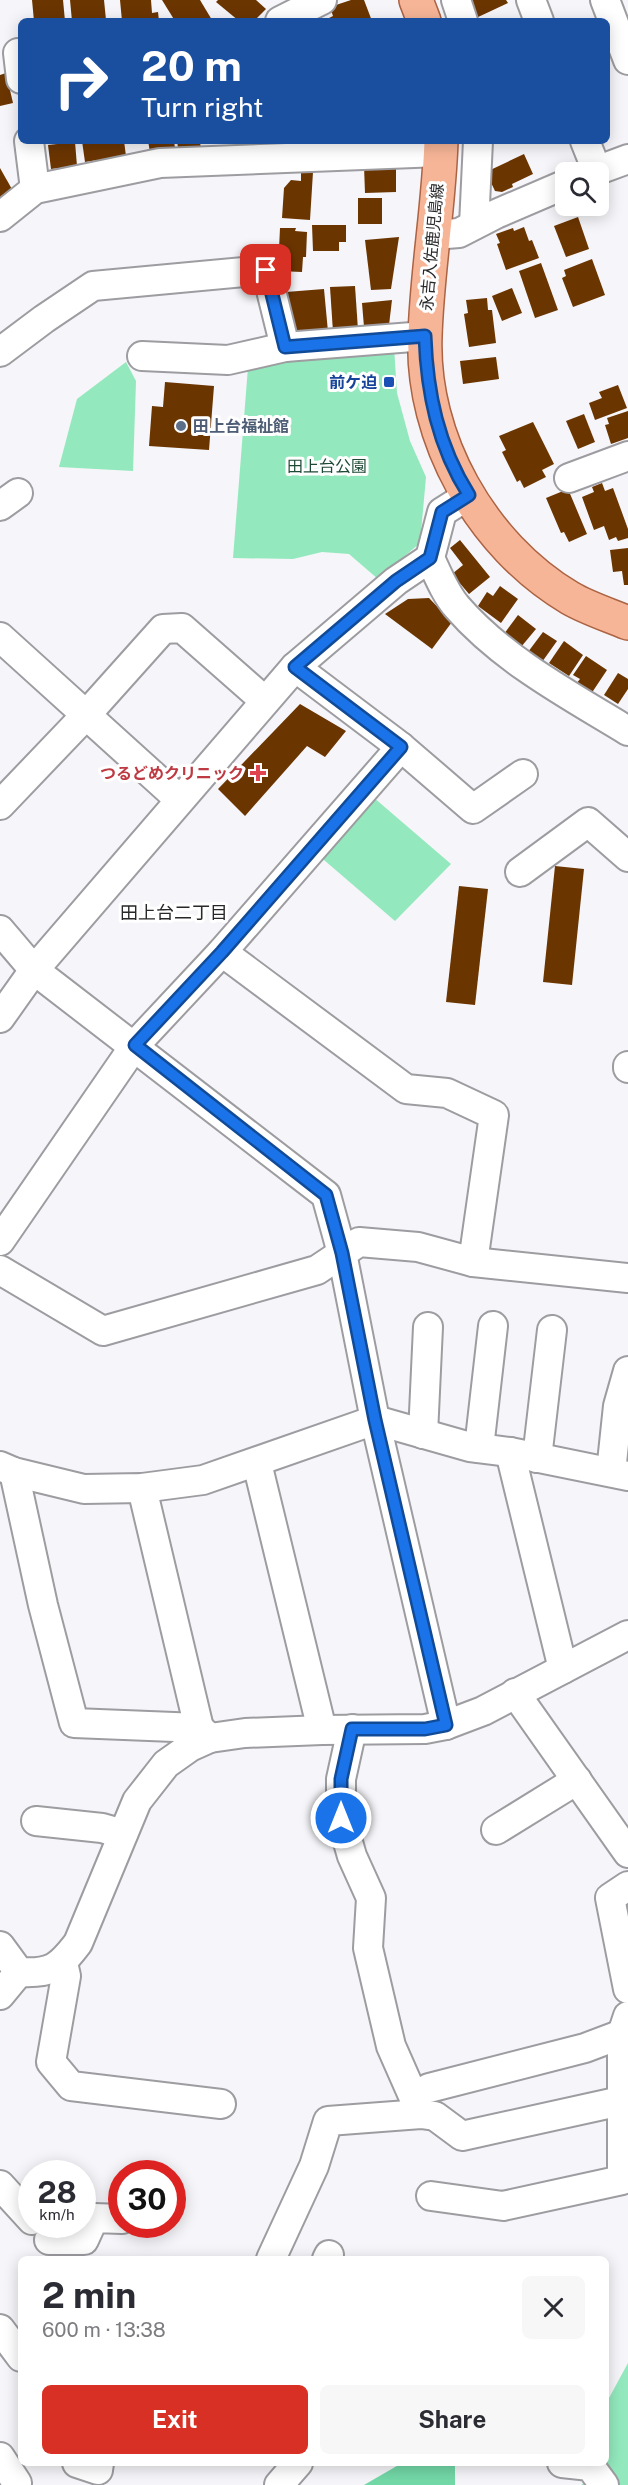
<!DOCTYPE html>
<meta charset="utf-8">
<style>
:root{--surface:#fff;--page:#f7f7f7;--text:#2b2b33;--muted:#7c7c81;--accent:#d93025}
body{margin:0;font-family:"Public Sans","Noto Sans JP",sans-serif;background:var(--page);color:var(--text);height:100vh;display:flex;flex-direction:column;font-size:22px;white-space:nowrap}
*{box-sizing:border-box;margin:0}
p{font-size:20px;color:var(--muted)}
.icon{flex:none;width:33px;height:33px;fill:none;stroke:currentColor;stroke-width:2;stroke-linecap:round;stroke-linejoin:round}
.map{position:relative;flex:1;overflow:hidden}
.details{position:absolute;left:18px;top:2256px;width:591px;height:210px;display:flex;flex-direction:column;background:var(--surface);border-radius:9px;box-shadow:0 3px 15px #0003}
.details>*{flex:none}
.hud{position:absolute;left:18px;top:18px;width:592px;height:126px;border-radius:9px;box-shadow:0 3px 15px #0003;background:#1a4fa0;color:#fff;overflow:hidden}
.tools{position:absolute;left:555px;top:162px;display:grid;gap:12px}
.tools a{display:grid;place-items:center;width:54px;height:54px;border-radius:9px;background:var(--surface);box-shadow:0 3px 15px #0003;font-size:30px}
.speed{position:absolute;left:18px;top:2160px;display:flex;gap:12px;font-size:30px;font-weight:700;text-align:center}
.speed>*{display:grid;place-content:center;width:78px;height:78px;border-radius:50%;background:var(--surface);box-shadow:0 3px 15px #0003;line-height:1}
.speed small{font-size:15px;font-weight:400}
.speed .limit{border:9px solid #d22;background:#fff;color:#111}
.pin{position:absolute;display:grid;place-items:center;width:51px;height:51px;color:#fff;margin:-26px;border-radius:12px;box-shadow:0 3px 9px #0006}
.me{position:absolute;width:66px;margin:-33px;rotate:0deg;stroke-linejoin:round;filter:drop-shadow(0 0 4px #0008)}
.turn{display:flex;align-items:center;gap:21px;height:126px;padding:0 24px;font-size:27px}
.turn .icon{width:78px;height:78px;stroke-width:2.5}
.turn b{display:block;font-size:42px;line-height:51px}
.round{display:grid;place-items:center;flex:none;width:63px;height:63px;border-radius:9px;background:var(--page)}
.summary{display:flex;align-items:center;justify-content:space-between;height:102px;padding:0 24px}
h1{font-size:36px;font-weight:700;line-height:45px}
.button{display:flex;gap:12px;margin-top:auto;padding:12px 24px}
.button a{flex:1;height:69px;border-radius:9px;background:var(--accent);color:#fff;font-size:24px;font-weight:700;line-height:69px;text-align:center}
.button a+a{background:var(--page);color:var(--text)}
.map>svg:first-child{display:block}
.green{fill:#93e9bd}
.forest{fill:#73d8a7}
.building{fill:#6b3500}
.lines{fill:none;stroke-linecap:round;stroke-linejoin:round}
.street-casing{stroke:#9d9ca0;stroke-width:32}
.primary-casing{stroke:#ab6343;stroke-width:36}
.street{stroke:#fff;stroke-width:28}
.primary{stroke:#f7b597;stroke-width:33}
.route-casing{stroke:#114b97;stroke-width:15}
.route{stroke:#1a73e8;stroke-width:10}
.transit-dot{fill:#1a4fb4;stroke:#fff;stroke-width:2}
.service-dot{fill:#5c6f8a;stroke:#fff;stroke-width:2}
.health-dot{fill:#e0444e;stroke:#fff;stroke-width:2}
.labels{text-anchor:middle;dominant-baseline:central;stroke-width:6;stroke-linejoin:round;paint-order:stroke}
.street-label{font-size:16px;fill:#282729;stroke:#fff}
.transit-label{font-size:16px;font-weight:bold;fill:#164399;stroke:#fff;text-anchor:end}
.service-label{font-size:16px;font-weight:bold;fill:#4e5e75;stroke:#fff;text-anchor:start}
.park-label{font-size:16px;fill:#1e4935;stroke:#fff}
.health-label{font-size:16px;font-weight:bold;fill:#be3a42;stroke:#fff;text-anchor:end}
.neighbourhood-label{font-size:18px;fill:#282729;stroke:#fff}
</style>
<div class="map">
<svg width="628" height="2485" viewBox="0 0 628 2485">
<rect width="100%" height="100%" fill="#f6f5f9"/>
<g class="green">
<polygon points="394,347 397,393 410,441 426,477 420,543 378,579 349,554 322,552 293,559 233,558 248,367 282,358"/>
<polygon points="126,362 136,381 133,471 59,467 77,399"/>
<polygon points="373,797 451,864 395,921 324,860 324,849"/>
<polygon points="628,2363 628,2485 581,2485 592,2479 595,2463 606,2463 606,2412 609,2398"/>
</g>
<polygon class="forest" points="402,2463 431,2463 455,2466 455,2485 364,2485"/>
<g class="building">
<polygon points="32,0 63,0 65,21 34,21"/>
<polygon points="70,0 104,0 106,20 72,21"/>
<polygon points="120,0 151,0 152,13 158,12 159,21 122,21"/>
<polygon points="162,0 200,0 212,20 175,21"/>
<polygon points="218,0 256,0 266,9 254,21 239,21 216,2"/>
<polygon points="351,0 364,0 372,21 331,21 329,18 333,16 330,7"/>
<polygon points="467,0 506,0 508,3 476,18"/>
<polygon points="6,73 13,103 0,106 0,75"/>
<polygon points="82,141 124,141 126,156 85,162"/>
<polygon points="148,141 174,141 175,148 150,152"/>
<polygon points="177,141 200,141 201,150 179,154"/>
<polygon points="75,142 77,166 51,169 48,145"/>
<polygon points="524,154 533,174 512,184 513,187 502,192 495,191 486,172"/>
<polygon points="364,166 396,166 396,192 365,193"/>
<polygon points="0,168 13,191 0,198"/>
<polygon points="301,172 313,172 310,220 282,218 284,188 291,180 301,181"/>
<rect x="358" y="198" width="24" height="26"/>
<polygon points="578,217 589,249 566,257 554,226"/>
<polygon points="312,225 346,225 346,242 339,242 339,251 313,251"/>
<polygon points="524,227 529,241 532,240 539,258 506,270 497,244 500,243 496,234 513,228 514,231"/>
<polygon points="280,228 296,228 295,231 307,232 306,257 303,257 302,272 278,271"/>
<polygon points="399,237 391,289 371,290 365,240"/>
<polygon points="592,259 605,295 573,307 562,278 566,276 564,270"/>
<polygon points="541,263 558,310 535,318 519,271"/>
<polygon points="355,286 358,330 333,332 330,287"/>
<polygon points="512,288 522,313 502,321 492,296"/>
<polygon points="324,289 328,332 296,336 286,292"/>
<polygon points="487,298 488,310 492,310 496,343 469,347 464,314 468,313 466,300"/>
<polygon points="392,300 389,325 364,327 362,303"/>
<polygon points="496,357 499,379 463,384 460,361"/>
<polygon points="165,382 214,386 209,450 149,446 152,406 163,407"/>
<polygon points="618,385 627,408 595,420 589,403 602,398 599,392"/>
<polygon points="628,411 628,438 611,444 605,425 609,424 607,418"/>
<polygon points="584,414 595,442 578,449 566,421"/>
<polygon points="533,422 554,464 542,470 546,477 524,488 520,480 517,482 502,452 506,450 499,436"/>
<polygon points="602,483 605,491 613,488 628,529 628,538 618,541 616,537 609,540 604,526 594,530 582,497 594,492 592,487"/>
<polygon points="568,489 587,534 569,542 564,532 561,533 546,498"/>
<polygon points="460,540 490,577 469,594 452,574 463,565 450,548"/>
<polygon points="628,548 628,585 624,585 622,571 613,572 610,550"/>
<polygon points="500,586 518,599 501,623 478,606 487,592 493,596"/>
<polygon points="429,598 452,622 432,649 385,614 408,599"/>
<polygon points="518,615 536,629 521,647 504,634"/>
<polygon points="543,632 557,641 542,662 528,652"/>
<polygon points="564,641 583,655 569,676 549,663"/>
<polygon points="586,656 607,670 591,694 576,684 580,679 573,675"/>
<polygon points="618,673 628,679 628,689 618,704 604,695"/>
<polygon points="300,704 346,731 325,757 307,746 245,816 218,789"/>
<polygon points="555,866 584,869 572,985 543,982"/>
<polygon points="459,886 488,889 475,1005 446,1002"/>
</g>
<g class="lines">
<g class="street-casing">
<g id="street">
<polyline points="456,0 463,21"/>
<polyline points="531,0 539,21"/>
<polyline points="605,0 628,60"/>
<polyline points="280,21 322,0"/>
<polyline points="21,53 18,53 21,79"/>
<polyline points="29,141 35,189"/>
<polyline points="585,141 597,171"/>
<polyline points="593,172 628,159"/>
<polyline points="0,217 35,189 160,163 440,152"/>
<polyline points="474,225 478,141"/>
<polyline points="434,235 459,233 496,214 566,184"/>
<polyline points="0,352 44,319 93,286 266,270 285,347"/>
<polyline points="142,356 228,360 285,347 425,336"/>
<polyline points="569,478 628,456"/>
<polyline points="0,506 18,493"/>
<path d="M430 558C438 575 445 593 457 607 503 660 569 695 628 731"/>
<polyline points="0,637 179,799"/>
<polyline points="401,747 473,809 523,774"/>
<polyline points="0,805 86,715 163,629 182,628 265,701"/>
<polyline points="520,872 588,822 628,857"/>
<polyline points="0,930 34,970 326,1195 342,1253 375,1420 446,1725"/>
<polyline points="222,952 406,1089 447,1093 494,1115 473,1262"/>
<polyline points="0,1018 34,970 295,667 396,581 430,558 442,512 469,495"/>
<polyline points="628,1066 628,1068"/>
<polyline points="0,1241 135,1045 222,952 401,747 295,667"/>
<polyline points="0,1270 103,1331 317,1270 359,1242 418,1247 473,1262 628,1278"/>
<polyline points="423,1434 428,1327"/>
<polyline points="479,1448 493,1326"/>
<polyline points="510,1452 563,1669"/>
<polyline points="537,1458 552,1330"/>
<polyline points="257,1463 322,1730"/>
<polyline points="0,1466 14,1472 84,1489 142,1488 203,1480 375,1420 470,1447 510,1452 628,1476"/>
<polyline points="14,1472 43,1605 74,1723 199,1728 210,1738"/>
<polyline points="611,1472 618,1406 628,1371"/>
<polyline points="142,1488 199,1728"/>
<polyline points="515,1693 628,1853"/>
<polyline points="352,1729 341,1779 341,1818 352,1856 371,1898 368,1948 391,2046 421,2114"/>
<polyline points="36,1821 102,1828 123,1834"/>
<polyline points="496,1830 577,1780"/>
<polyline points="628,1886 610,1898 628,1989"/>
<path d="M0 1946 19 1972C51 1974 59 1968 78 1943L137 1801 166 1764 190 1747 210 1738 245 1733 322 1730 425 1729 446 1725 483 1711 628 1635"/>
<polyline points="63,1963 66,1976 51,2062 71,2086 221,2104"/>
<polyline points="0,1995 19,1972"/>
<polyline points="429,2088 585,2048 622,2034"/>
<polyline points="0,2185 32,2220"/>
<polyline points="431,2196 503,2206 622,2180 622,2034 628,2016"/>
<polyline points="49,2240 84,2240 94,2218 122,2219"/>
<polyline points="271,2259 314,2166 328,2121 421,2114 435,2116 462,2136 621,2101"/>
<polyline points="327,2259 329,2255"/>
<polyline points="0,2329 21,2357"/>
<polyline points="0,2457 17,2483"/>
<polyline points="77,2463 98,2470 99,2463"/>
<polyline points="562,2463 590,2466 604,2485"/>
<polyline points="279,2485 298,2463"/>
</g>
</g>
<g class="primary-casing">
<g id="primary">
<polyline points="416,0 424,21"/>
<path d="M441 141C439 206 427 271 425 336 421 438 481 545 570 598 587 608 609 615 628 623"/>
</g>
</g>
<use href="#street" class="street"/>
<use href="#primary" class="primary"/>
</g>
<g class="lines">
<g class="route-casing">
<path id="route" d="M266 270 285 347 425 336C427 393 438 446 469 495L442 512 430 558 396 581 295 667 401 747 222 952 135 1045 326 1195 342 1253 375 1420 446 1725 425 1729H352L341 1779V1818"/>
</g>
<use href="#route" class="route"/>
</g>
<rect class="transit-dot" x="383" y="376" width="12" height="12" rx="3"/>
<circle class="service-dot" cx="181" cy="426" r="6"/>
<path class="health-dot" d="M255 764h6v6h6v6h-6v6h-6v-6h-6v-6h6z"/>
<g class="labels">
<g class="street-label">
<text transform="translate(432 247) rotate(-85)">永吉入佐鹿児島線</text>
</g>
<g class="transit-label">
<text x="377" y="382">前ケ迫</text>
</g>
<g class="service-label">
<text x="193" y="426">田上台福祉館</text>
</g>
<g class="park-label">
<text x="327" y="466">田上台公園</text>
</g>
<g class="health-label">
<text x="244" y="773">つるどめクリニック</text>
</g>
<g class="neighbourhood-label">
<text x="174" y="912">田上台二丁目</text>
</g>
</g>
</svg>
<div class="tools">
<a><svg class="icon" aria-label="search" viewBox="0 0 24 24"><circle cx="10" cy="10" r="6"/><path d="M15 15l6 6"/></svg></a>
</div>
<div class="speed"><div>28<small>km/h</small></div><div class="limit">30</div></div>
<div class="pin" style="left:266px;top:270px;background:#d93025"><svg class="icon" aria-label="arrive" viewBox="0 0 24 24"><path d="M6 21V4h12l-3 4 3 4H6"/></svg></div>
<svg class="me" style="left:341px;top:1818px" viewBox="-20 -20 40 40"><circle r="17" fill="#1a73e8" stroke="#fff" stroke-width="3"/><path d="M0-11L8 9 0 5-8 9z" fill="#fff"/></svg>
<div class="hud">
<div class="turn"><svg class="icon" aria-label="right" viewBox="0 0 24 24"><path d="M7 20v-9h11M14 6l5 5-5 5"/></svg><div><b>20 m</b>Turn right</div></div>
</div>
<section class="details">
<div class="summary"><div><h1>2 min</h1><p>600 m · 13:38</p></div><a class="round"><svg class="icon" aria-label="close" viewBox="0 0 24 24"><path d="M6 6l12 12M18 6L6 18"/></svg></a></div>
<div class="button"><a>Exit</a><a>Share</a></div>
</section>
</div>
